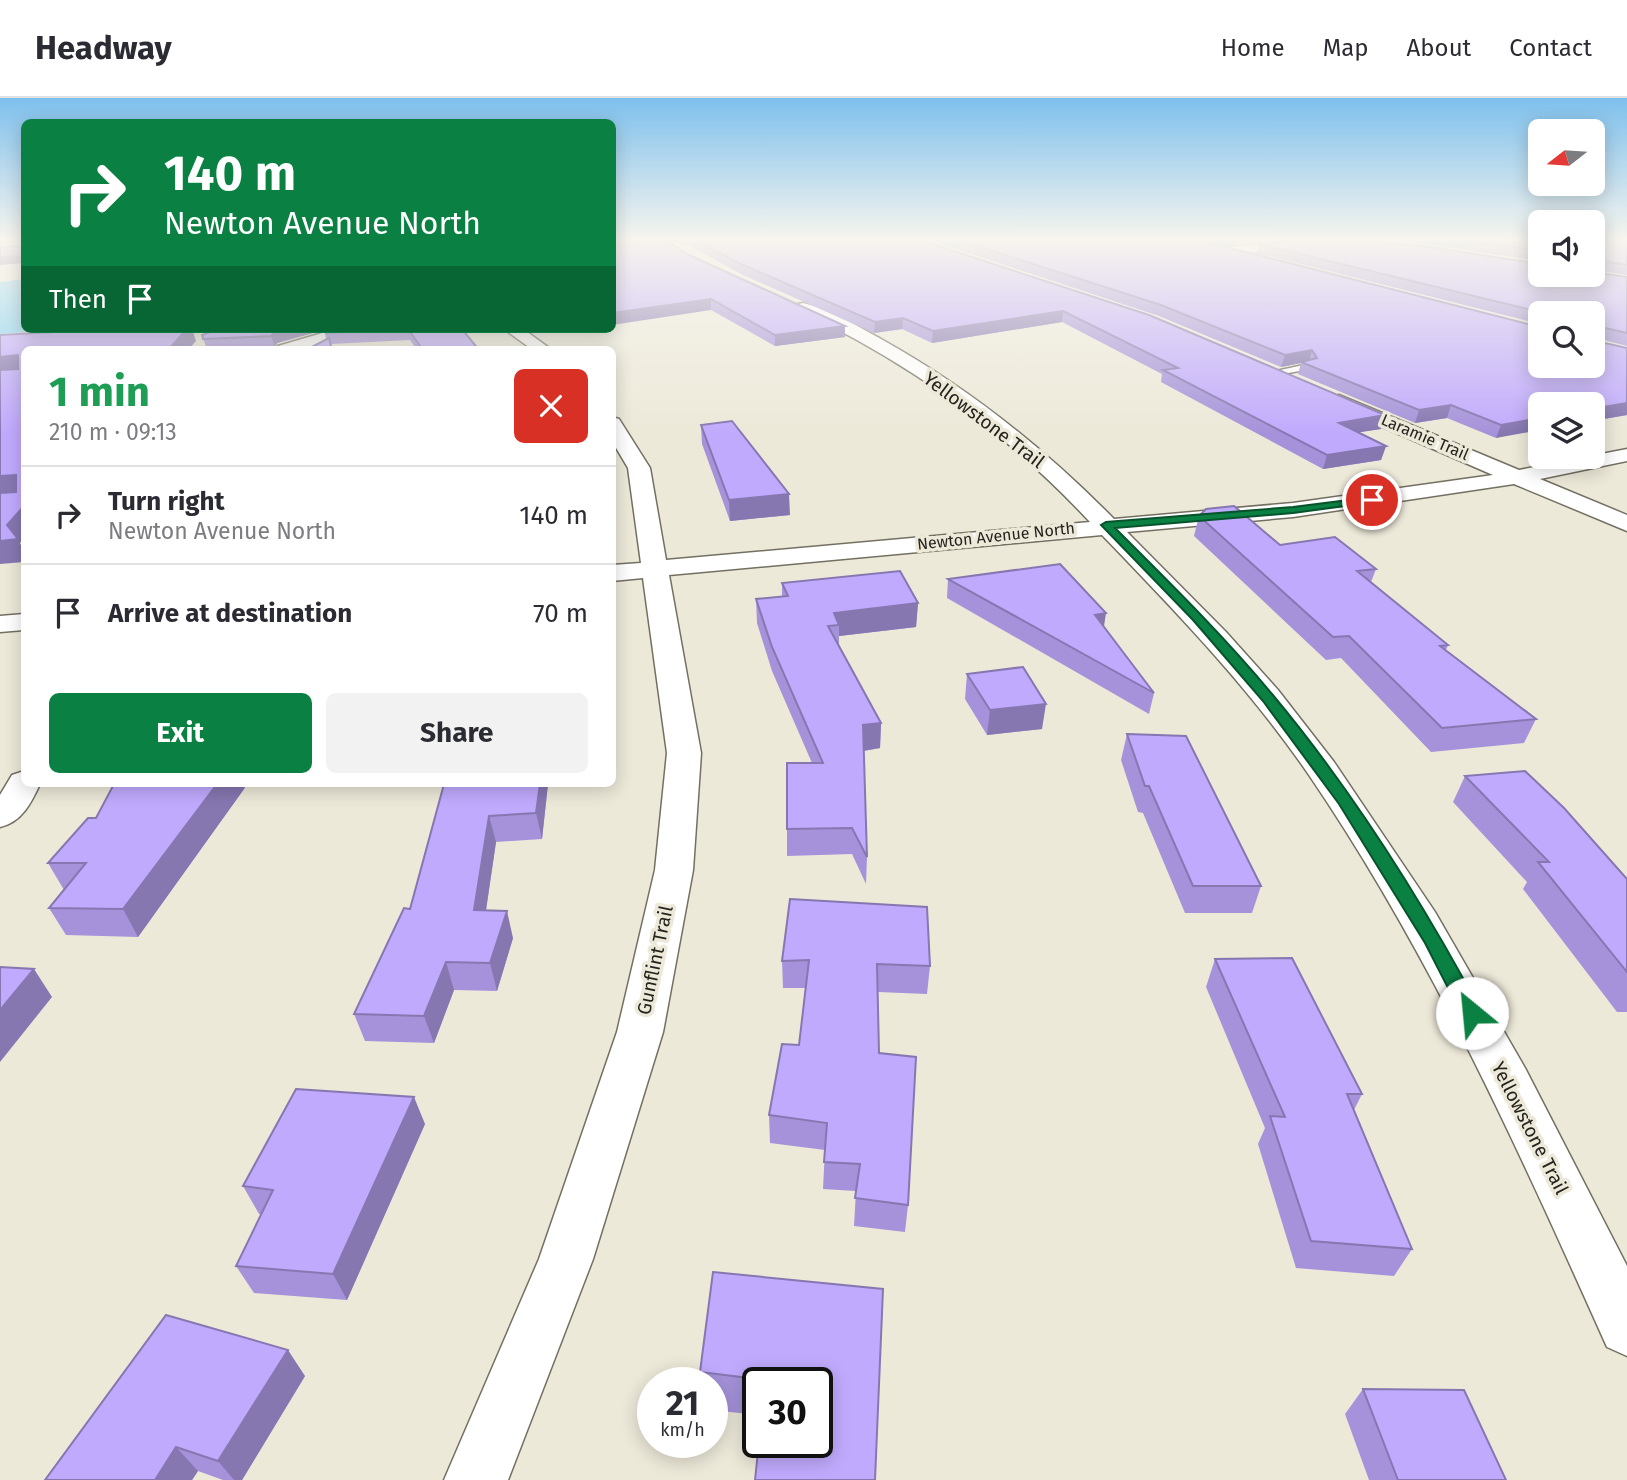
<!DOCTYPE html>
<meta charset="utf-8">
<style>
:root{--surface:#fff;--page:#f2f2f3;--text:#2b2b33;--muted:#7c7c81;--line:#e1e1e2;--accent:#0b8043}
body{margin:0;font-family:"Fira Sans",sans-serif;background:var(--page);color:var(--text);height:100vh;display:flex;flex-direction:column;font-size:26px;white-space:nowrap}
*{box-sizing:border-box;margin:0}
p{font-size:23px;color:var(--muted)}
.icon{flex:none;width:38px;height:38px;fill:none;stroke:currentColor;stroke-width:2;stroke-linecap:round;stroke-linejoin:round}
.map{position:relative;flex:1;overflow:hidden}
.panel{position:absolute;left:21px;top:248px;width:595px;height:441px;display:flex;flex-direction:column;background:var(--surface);border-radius:10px;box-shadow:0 4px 18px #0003}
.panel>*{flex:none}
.guide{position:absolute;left:21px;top:21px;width:595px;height:214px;border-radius:10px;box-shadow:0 4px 18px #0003;background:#0b8043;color:#fff;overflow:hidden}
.needle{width:46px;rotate:253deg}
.controls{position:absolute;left:1528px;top:21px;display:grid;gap:14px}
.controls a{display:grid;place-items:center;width:77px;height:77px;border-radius:10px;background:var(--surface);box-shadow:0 4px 18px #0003;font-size:35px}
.speed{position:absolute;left:637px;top:1269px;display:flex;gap:14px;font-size:35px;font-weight:700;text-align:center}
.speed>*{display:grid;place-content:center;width:91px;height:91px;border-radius:50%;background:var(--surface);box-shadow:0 4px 18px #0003;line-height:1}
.speed small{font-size:18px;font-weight:400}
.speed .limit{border:4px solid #111;border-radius:10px;background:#fff;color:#111}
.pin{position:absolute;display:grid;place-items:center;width:60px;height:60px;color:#fff;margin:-30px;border:4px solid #fff;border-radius:50%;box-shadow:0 2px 7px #0007}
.me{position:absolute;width:77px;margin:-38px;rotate:332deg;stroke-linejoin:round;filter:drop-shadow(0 0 5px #0008)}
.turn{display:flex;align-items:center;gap:24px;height:147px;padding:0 28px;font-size:32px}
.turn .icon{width:91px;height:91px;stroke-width:2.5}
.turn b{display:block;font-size:49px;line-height:60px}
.then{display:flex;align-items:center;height:66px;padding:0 28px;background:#0003;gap:14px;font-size:26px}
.round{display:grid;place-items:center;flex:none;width:74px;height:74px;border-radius:10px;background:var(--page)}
.head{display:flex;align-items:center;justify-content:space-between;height:119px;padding:0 28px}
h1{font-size:42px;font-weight:700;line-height:52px;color:#1e9e55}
.cta{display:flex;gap:14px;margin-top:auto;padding:14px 28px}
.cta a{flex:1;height:80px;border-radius:10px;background:var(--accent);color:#fff;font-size:28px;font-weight:700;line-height:80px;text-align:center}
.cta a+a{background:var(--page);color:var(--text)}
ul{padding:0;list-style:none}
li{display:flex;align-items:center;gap:21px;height:98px;padding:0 28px;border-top:2px solid var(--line)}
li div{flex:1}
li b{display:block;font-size:26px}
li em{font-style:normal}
header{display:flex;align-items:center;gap:42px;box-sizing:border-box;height:98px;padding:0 35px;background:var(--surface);border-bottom:2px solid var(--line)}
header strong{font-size:33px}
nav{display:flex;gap:38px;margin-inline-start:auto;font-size:24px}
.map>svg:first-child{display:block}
.water{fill:#7fd2f4}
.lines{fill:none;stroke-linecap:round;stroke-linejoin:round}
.lane-casing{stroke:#737062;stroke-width:3}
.street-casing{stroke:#737062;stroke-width:3}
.lane{fill:#fff;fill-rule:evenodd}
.street{fill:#fff;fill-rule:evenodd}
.wall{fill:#a592da}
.shaded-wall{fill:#8677b1}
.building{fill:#c0aafd;stroke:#8677b1;stroke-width:2}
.route{fill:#0b8043;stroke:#07532c;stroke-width:2}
.labels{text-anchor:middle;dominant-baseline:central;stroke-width:7;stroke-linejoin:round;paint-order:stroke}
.far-street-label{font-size:16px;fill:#25231e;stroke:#ede9d9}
.street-label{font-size:19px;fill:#25231e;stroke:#ede9d9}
</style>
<header>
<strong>Headway</strong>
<nav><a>Home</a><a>Map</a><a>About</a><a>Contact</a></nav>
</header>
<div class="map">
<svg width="1627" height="1382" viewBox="0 0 1627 1382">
<rect width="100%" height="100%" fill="#ede9d9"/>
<polygon class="water" points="24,181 24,231 66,231 0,236 0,184"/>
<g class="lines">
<g class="lane-casing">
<polygon id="lane" points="1308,266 1311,271 1271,278 1267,275"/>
</g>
<g class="street-casing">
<g id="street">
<polygon points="1297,142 1311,142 1313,145 1307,149 1220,158 1214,154 1220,150"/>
<path d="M803 205C830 211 857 228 881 241 969 290 1044 350 1114 421L1293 405 1493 377 1332 307 1330 303 1332 299 1339 297 1519 372 1627 351V363L1540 381 1627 417V433L1514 386 1293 419 1127 434 1226 534 1278 592 1334 664 1435 814 1525 970 1627 1168V1258L1607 1249C1519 1053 1431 856 1309 677 1249 589 1176 514 1102 437L669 477 701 655 693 772 663 934 593 1161 508 1382H444L539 1161 617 934 655 772 667 655 643 480 612 483V467L641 465 628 370 612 343V319L619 321 650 370 666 462 1090 424C1006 334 909 264 798 212L796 209 798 206Z"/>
<polygon points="336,231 360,231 358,234 301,252 276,252 278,248"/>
<polygon points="504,231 523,231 552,252 533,252"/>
<polygon points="24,516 24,532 0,534 0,518"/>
<path d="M24 673V686H40C31 705 22 724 0 729V697L12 677Z"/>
</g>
</g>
<use href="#lane" class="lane"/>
<use href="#street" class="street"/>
</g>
<g class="wall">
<polygon points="669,142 920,142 1381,331 1359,334 1386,348 1381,362 1323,371 1161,284 1162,276 1062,224 932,245 902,231 874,235 741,176 690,148"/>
<polygon points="929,142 1199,142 1540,268 1592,215 1540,215 1540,226 1257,155 1259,146 1540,166 1627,179 1627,248 1596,240 1596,243 1627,250 1627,317 1592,323 1592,306 1496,340 1447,320 1415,325 1298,276 1301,265 1281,269 1159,218"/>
<polygon points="1206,142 1249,142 1240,143 1232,149"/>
<polygon points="1398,142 1540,142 1540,163"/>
<polygon points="1592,142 1627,142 1627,177 1592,171"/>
<polygon points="687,156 845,228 845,239 775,248 711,212"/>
<polygon points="217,231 327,231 277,245 275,249 207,252 202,237"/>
<polygon points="337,231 462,231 479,252 417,252 410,242 331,246 326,241 325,235"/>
<polygon points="701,327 790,417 730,423 702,346"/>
<polygon points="1199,418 1280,447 1376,471 1371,484 1448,547 1446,552 1536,621 1524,645 1431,654 1341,560 1326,562 1194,438"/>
<polygon points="948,481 1154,595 1149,616 947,500"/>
<polygon points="782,485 918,505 916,529 839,538 839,548 881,625 880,650 864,653 867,759 866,786 852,756 787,758 787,731 812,665 772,573 757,525 756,501 782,499"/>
<polygon points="967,576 1042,631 987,637 965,601"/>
<polygon points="1127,636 1261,788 1252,815 1185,815 1143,715 1138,714 1121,662"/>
<polygon points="1465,678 1627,781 1627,914 1617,914 1523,791 1527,784 1453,704"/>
<polygon points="444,686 548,686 542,741 496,744 486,812 513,840 497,893 454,892 434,945 365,943 354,916 410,811"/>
<polygon points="244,691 138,839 66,837 49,810 64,792 48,765 96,720"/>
<polygon points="790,801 930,868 927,896 878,894 879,955 908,1107 905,1134 854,1128 856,1093 823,1091 825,1052 770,1045 769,1017 799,947 805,890 783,890 782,863"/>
<polygon points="1215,861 1362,996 1354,1012 1412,1151 1394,1178 1296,1170 1258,1046 1265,1030 1206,889"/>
<polygon points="425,1026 347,1202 254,1195 236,1168 262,1116 259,1116 243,1088"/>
<polygon points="700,1274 817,1284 758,1284 758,1317 712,1312 712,1284 701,1284"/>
<polygon points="305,1278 242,1382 223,1382 198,1373 192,1382 45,1382"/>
<polygon points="1363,1291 1506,1382 1369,1382 1345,1316"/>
</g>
<g class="shaded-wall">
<polygon points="0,142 24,142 24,143 0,145"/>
<polygon points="1233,142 1249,142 1240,143 1232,149"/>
<polygon points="24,158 24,165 0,167 0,159"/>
<polygon points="711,201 711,212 612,227 612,215"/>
<polygon points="1063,213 1062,224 932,245 933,233"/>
<polygon points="903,220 902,231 874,235 875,224"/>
<polygon points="845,228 845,239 775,248 775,237"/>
<polygon points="187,231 192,231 196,243 188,252 168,252"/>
<polygon points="285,231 327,231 277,245 275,249 271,238 274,234"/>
<polygon points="1312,252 1309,264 1301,264 1301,265 1281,269 1285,257"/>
<polygon points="18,257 24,271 0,276 0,259"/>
<polygon points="1627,305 1627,317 1592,323 1592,311"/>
<polygon points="1451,307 1447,320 1415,325 1419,312"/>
<polygon points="1385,317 1381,331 1335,338 1339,325"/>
<polygon points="1540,320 1540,332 1496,340 1501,327"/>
<polygon points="1386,348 1381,362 1323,371 1327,357"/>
<polygon points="16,377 24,394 0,399 0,378"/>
<polygon points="789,396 790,417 730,423 729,402"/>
<polygon points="24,408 24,440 20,445 24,454 24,464 0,466 0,443 7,427"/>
<polygon points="918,505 916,529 839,538 839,527 834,515"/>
<polygon points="1106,515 1103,535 1095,517"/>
<polygon points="1046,606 1042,631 987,637 990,612"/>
<polygon points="881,625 880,650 862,653 863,627"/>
<polygon points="217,686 247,686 244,691 138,839 123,811"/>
<polygon points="540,686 548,686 542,741 536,715"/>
<polygon points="489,718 496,744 482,839 474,812"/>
<polygon points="507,813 513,840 497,893 490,865"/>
<polygon points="446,864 454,892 434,945 424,918"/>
<polygon points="34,871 52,899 0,964 0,912"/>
<polygon points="414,999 425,1026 347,1202 333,1176"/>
<polygon points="288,1252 305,1278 242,1382 234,1382 218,1363"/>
<polygon points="176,1349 198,1373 192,1382 155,1382"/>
</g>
<g class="building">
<polygon points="23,142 24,142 24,158 0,159 0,149 23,148"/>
<polygon points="612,142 666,142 687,156 845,228 775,237 711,201 612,215"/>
<polygon points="695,142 920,142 1149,217 1385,317 1339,325 1386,348 1327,357 1163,272 1178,270 1063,213 933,233 903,220 875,224 741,166"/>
<polygon points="958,142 1199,142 1540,229 1540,268 1592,268 1592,215 1544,215 1259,146 1304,142 1372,143 1429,149 1540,166 1540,177 1592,177 1592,174 1627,179 1627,235 1597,228 1594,231 1596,243 1627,250 1627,305 1592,311 1592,306 1540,306 1540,320 1501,327 1451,307 1419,312 1301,264 1317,260 1312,252 1285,257 1161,207"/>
<polygon points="1463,142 1540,142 1540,153"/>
<polygon points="1592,142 1627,142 1627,167 1596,162 1592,163"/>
<polygon points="110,231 187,231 168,252 24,252 24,408 7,427 18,441 0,443 0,395 16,394 16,377 0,378 0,272 18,271 18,257 0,259 0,237"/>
<polygon points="217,231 285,231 274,234 271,238 203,241 202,237"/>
<polygon points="337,231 400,231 325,235"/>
<polygon points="408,231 462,231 479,252 423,252"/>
<polygon points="329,240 332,252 306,252"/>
<polygon points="732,323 789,396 729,402 701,327"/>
<polygon points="1234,408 1280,447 1335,439 1376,471 1357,473 1448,547 1440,548 1536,621 1442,630 1349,538 1333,539 1199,418 1206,411"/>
<polygon points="1060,466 1106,515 1095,517 1154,595 948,481"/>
<polygon points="900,473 918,505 834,515 839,527 828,528 881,625 863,627 867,759 852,730 787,731 787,665 823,665 772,549 756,501 788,498 782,485"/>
<polygon points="1023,569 1046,606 990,612 967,576"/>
<polygon points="1127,636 1186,638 1261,788 1193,788 1149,688 1145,688"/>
<polygon points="1525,673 1564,710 1627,781 1627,874 1538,764 1549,764 1465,678"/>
<polygon points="114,686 217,686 123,811 49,810 86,765 48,765 88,720 96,720"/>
<polygon points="444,686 540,686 536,715 489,718 474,812 507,813 490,865 446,864 424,918 354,916 404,810 410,811"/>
<polygon points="790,801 927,809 930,868 877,866 879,955 916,959 908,1107 855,1100 860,1066 824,1064 827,1025 769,1017 782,946 799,947 809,862 782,863"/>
<polygon points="1292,860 1362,996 1347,996 1412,1151 1311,1143 1270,1018 1285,1019 1215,861"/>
<polygon points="0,869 34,871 0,912"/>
<polygon points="296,991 414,999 333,1176 236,1168 273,1092 243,1088"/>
<polygon points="713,1174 883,1191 875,1382 755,1382 759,1344 817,1344 817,1284 765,1284 765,1282 700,1274"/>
<polygon points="166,1217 288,1252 218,1363 176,1349 155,1382 45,1382"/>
<polygon points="1363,1291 1464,1292 1506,1382 1398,1382"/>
</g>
<linearGradient id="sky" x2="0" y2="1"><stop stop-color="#7ec0ed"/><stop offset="0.42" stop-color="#f7f5ee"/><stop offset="1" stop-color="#f7f5ee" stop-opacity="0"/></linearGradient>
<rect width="1627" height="336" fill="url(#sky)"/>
<path class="route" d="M1372 399 1377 402 1375 404 1293 415 1115 430C1169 484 1223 537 1272 596 1353 693 1422 803 1482 915L1479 921 1472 923 1464 921 1425 845 1339 706 1263 603 1193 522 1101 427 1106 424 1293 409Z"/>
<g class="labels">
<g class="far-street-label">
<text transform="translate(1425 339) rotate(23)">Laramie Trail</text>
<text transform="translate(996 438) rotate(-6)">Newton Avenue North</text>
</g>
<g class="street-label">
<text transform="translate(984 322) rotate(37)">Yellowstone Trail</text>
<text transform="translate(655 862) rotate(-78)">Gunflint Trail</text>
<text transform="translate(1530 1030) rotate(63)">Yellowstone Trail</text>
</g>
</g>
</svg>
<div class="controls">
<a><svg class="needle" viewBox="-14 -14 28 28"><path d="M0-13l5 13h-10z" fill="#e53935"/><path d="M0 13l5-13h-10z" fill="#7c7c81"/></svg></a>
<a><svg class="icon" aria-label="sound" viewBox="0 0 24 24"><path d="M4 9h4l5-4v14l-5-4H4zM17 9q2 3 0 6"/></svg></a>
<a><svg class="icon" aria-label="search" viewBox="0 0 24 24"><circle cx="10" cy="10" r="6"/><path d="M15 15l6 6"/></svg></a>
<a><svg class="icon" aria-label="layers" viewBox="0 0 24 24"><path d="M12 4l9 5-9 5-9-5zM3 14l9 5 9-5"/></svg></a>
</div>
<div class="speed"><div>21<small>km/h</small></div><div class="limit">30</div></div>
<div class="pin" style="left:1372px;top:402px;background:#d93025"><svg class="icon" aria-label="arrive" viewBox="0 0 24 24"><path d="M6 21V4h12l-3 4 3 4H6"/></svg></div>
<svg class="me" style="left:1472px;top:915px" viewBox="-20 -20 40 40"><circle r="19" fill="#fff"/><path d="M0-13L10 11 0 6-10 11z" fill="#0b8043"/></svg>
<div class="guide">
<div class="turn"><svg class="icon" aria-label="right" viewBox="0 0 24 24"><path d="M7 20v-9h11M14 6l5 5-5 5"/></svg><div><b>140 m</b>Newton Avenue North</div></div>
<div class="then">Then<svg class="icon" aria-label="arrive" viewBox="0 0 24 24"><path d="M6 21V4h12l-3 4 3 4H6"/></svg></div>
</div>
<section class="panel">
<div class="head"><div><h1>1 min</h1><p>210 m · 09:13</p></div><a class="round" style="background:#d93025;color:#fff"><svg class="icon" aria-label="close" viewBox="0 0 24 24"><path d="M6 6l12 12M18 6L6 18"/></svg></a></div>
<ul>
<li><svg class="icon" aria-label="right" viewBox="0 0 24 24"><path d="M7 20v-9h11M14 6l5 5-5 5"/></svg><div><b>Turn right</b><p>Newton Avenue North</p></div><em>140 m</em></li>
<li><svg class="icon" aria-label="arrive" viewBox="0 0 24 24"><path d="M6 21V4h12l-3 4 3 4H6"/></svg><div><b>Arrive at destination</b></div><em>70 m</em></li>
</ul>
<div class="cta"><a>Exit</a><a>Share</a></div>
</section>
</div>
